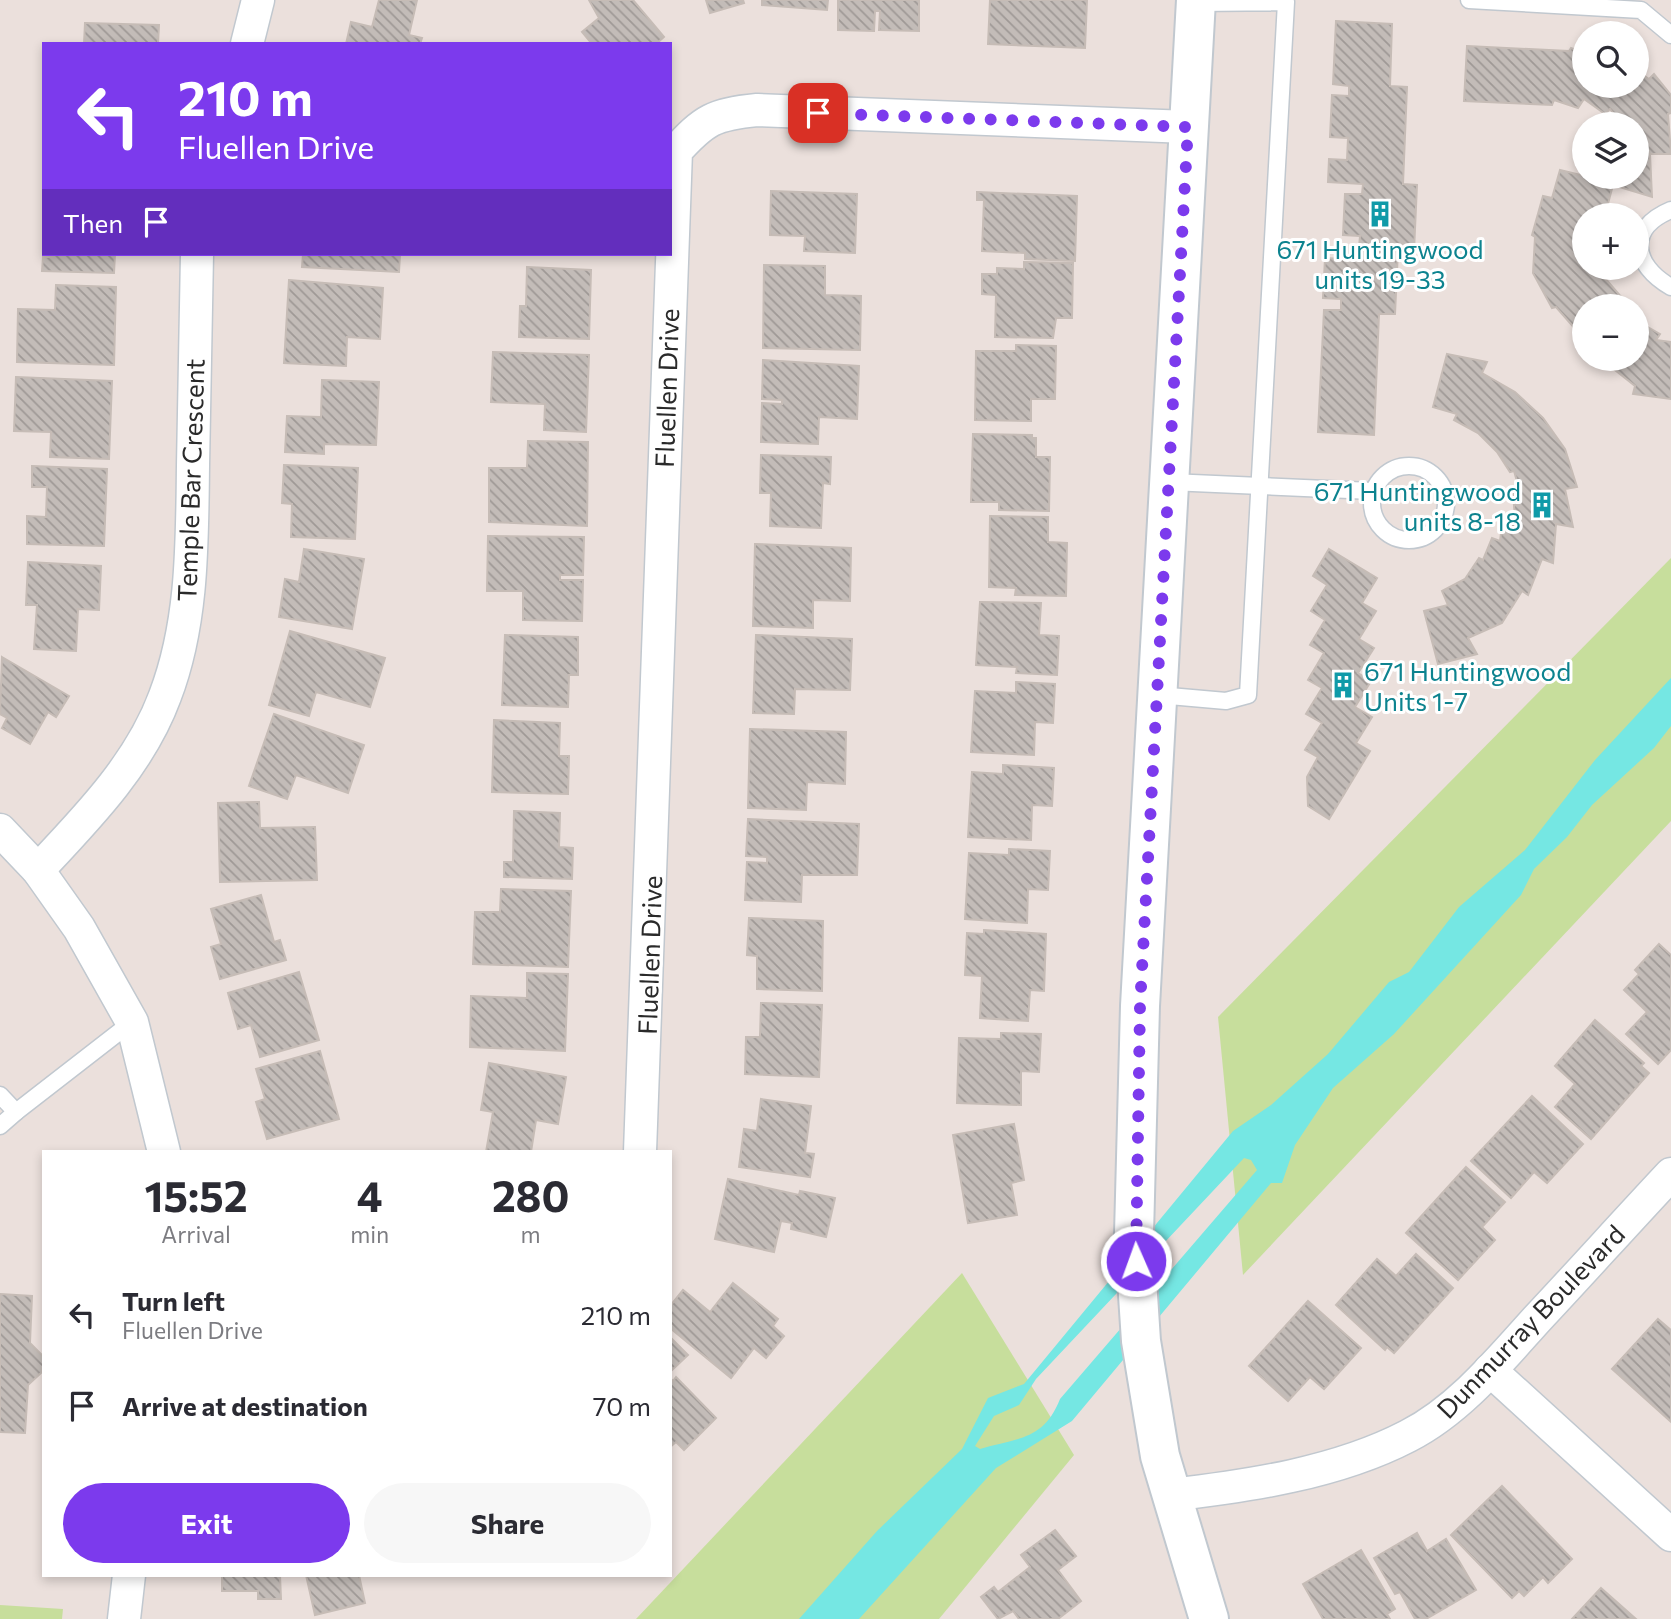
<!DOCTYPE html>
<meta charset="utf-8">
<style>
:root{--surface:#fff;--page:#f7f7f7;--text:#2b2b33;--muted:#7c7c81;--accent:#7c3aed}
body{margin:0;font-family:Commissioner,sans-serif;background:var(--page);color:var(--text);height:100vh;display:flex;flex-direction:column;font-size:26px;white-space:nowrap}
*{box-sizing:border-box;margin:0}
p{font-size:23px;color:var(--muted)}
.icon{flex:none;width:38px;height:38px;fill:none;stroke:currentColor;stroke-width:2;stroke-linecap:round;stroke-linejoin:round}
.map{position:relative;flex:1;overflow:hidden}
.side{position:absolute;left:42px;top:1150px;width:630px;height:427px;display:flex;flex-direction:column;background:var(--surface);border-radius:0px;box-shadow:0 4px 10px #0003}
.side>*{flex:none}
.top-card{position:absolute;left:42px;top:42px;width:630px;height:214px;border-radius:0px;box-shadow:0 4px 10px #0003;background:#7c3aed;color:#fff;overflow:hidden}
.fabs{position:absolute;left:1572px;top:21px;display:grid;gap:14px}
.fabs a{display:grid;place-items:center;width:77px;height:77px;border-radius:50%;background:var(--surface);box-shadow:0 4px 10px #0003;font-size:35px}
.pin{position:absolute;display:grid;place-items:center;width:60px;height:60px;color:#fff;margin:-30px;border-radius:14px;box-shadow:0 4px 10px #0006}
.me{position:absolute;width:77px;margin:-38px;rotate:358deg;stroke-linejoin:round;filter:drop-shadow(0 0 5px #0008)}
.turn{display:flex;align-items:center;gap:24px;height:147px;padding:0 21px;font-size:32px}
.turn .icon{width:91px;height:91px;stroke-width:2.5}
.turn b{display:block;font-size:49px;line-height:60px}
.then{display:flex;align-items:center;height:66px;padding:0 21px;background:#0003;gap:14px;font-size:26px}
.eta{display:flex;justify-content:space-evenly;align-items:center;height:119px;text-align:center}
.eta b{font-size:42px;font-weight:700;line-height:49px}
.cta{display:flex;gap:14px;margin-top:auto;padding:14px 21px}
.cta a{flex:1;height:80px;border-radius:42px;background:var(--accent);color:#fff;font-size:28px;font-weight:700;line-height:80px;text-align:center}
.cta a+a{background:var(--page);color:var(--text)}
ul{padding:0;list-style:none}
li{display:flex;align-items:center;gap:21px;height:91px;padding:0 21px}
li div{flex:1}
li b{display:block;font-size:26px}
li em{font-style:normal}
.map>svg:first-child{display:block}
.grass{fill:#c7de9c}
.water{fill:#75e7e3;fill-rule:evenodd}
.building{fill:url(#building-back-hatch);stroke:#c6bcb6;stroke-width:2}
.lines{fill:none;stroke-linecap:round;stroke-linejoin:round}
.lane-casing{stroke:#c1c8cf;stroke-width:19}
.street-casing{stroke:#c1c8cf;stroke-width:35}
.secondary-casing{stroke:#c1c8cf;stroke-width:42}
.lane{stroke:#fff;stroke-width:16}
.street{stroke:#fff;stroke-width:32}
.secondary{stroke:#fff;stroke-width:38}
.route{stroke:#7c3aed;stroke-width:12;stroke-dasharray:0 21.6}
.labels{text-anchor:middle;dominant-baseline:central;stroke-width:6;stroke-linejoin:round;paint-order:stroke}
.culture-label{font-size:26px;fill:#0d838f;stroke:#fff}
.street-label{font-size:26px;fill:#2a2a2a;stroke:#fff}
</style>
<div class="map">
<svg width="1671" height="1619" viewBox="0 0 1671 1619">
<defs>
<pattern id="building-back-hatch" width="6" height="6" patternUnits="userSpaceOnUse" patternTransform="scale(1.75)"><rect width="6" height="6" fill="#c3bcb8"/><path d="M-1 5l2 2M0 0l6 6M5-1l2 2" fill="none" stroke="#9f9996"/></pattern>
</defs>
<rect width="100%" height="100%" fill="#ebe0dc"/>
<g class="grass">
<polygon points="1671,558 1671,821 1243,1275 1218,1017"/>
<polygon points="962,1273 1074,1455 939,1619 636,1619"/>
<polygon points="0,1605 63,1609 62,1619 0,1619"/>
</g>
<path class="water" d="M1671 678V726L1654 748 1592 805 1567 837 1534 869 1521 895 1394 1034 1333 1088 1295 1145 1282 1183H1271L1072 1421 996 1468 859 1619H799L877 1531 962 1449 988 1398 1024 1384 1233 1131 1271 1105 1328 1054 1389 982 1409 972 1459 907 1525 850 1595 760ZM1244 1158 1251 1160 1257 1170 1060 1399C1044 1440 1018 1438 980 1449L975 1446 994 1416 1019 1405 1036 1379Z"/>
<g class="building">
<polygon points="379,0 417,0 409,35 422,38 420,44 346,44 351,22 372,27"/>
<polygon points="589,0 633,0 664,37 656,44 592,44 582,32 599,18"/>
<polygon points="706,0 743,0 744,3 710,13"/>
<polygon points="762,0 828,0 827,10 762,5"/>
<polygon points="838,0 919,0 919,31 879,30 880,11 875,11 874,31 838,30"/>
<polygon points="990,0 1087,0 1085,48 988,44"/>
<polygon points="1336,21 1392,24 1390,86 1407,87 1403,184 1417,185 1414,251 1398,250 1395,314 1379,314 1374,435 1318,432 1324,310 1341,310 1341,299 1323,298 1325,258 1343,259 1343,246 1359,247 1360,236 1343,235 1345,194 1362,194 1363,184 1328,182 1329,159 1347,160 1348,138 1330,137 1332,95 1349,96 1349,86 1333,84"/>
<polygon points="85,23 159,25 158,44 84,44"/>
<polygon points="1467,46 1569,51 1571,48 1584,53 1584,86 1636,86 1636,70 1649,79 1654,74 1671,95 1671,113 1668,114 1671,154 1650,154 1652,197 1613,185 1605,215 1595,212 1595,215 1584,215 1584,268 1591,268 1593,272 1605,278 1629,306 1584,306 1584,339 1556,307 1552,308 1533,273 1535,237 1532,235 1543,196 1552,198 1560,170 1597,179 1596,177 1636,177 1636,124 1622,124 1610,109 1605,114 1584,99 1578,108 1554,100 1552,105 1464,101"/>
<polygon points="771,191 857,194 855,253 804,251 805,236 770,235"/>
<polygon points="977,192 1077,196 1075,261 1025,259 1025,253 982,251 984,200 977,200"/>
<polygon points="54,254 115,254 114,273 42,271 43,257 53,257"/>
<polygon points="303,254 400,254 399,272 302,267"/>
<polygon points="1024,262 1073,263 1072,318 1056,318 1053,338 995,337 996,295 982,294 982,274 997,274 997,268 1024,269"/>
<polygon points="764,265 825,266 825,295 861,296 860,350 763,348"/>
<polygon points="527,267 591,270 589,339 519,337 520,306 526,306"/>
<polygon points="289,280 383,288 380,339 347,337 346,366 284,363"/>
<polygon points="56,285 116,287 114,365 17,362 18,309 55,310"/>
<polygon points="1636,315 1646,326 1660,334 1656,340 1671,342 1671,399 1633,394 1635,386 1601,359 1636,359"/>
<polygon points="1016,345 1056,346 1055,399 1031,399 1031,421 975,420 976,351 1016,351"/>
<polygon points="493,352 589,355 586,432 544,430 545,404 491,402"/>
<polygon points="1447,354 1487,362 1482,373 1515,392 1543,418 1565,449 1577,487 1565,489 1573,527 1556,524 1553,563 1542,559 1528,595 1522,591 1502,623 1468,638 1477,654 1438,664 1424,611 1448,605 1442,591 1465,579 1479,558 1483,560 1492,538 1500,541 1503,517 1515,518 1513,493 1520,492 1514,471 1510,472 1497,452 1478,433 1454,420 1457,414 1433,407"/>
<polygon points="763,360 859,366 857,419 819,417 818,444 761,442 762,403 782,404 782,400 762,399"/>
<polygon points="16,377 112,381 109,459 50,457 51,432 14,431"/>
<polygon points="322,380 379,382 376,445 324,444 324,454 285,452 287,416 321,417"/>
<polygon points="973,434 1032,435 1032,438 1036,438 1036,457 1050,457 1049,511 999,510 999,502 971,502"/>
<polygon points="528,441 588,442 587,526 489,522 489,468 527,468"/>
<polygon points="761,455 831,457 830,484 823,483 821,528 770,526 771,493 760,493"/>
<polygon points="284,465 358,468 355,539 291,537 292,504 282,503"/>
<polygon points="32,466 107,469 104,546 27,544 27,516 46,517 47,487 32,487"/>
<polygon points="990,516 1048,517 1048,542 1067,543 1066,596 1015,595 1016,588 989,587"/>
<polygon points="488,536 584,537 583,575 560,575 560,580 583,580 582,621 523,620 523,591 487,591"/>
<polygon points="755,544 851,548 850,601 813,600 813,628 753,626"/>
<polygon points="304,549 364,559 352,629 279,617 285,579 299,582"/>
<polygon points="1329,549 1377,578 1362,603 1376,611 1359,639 1374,648 1358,673 1371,681 1355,707 1372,717 1356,743 1370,751 1329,819 1308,806 1307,777 1318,757 1305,750 1322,723 1306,714 1322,688 1308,680 1324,653 1310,645 1325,620 1311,611 1327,585 1313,576"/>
<polygon points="28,562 101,566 99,610 78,609 76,651 34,649 37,605 26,605"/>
<polygon points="980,602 1041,603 1039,635 1059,636 1057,675 1016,673 1017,667 976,665"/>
<polygon points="290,631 385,658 370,707 316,692 309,716 269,705"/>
<polygon points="505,635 578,637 578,675 569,675 568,707 502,705"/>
<polygon points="756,635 852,639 850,690 795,689 794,714 753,713"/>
<polygon points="2,657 69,696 56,717 48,712 30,744 2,728 7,718 0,714"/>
<polygon points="1016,682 1055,684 1053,723 1035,722 1034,755 971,752 975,691 1016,693"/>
<polygon points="274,714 364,745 348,793 296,775 287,799 249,786"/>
<polygon points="494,720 560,723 559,756 569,756 568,794 492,792"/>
<polygon points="750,729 846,732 845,784 807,782 806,810 748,808"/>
<polygon points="1003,765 1054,768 1052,806 1032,805 1031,840 968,837 972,772 1003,774"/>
<polygon points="259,802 260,828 315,827 317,880 220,882 218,803"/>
<polygon points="514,811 560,813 559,847 573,848 572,879 504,877 504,862 513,862"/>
<polygon points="748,819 859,824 857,875 802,875 801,902 745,900 747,862 767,863 767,857 746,856"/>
<polygon points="1009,849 1050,851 1048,890 1028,889 1027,923 965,919 969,853 1009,855"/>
<polygon points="501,889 571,891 568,967 473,964 475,912 500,912"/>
<polygon points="261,895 274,942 280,940 286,960 220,979 211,947 221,944 211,909"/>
<polygon points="749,918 823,921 822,991 757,989 757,956 747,955"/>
<polygon points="984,930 1046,934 1044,991 1030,990 1028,1021 980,1018 982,976 965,975 967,933 984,934"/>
<polygon points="1659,944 1671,955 1671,1050 1658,1064 1626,1034 1647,1012 1624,990 1639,974 1635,970"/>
<polygon points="299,972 319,1040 260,1057 251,1025 238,1029 228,993"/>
<polygon points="527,973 568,974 565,1051 470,1047 471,996 527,998"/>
<polygon points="761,1003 822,1005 819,1077 745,1074 746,1037 760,1037"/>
<polygon points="1595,1020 1644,1063 1641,1066 1649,1073 1591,1139 1555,1107 1575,1084 1555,1066"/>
<polygon points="1001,1033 1041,1034 1039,1072 1021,1071 1021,1105 957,1103 959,1038 1001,1039"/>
<polygon points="320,1051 339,1119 267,1139 256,1102 265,1099 256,1069"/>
<polygon points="489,1063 566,1077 558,1124 536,1120 531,1152 486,1152 493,1112 481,1110"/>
<polygon points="1532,1096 1583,1144 1547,1183 1534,1172 1511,1198 1471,1161"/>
<polygon points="761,1099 811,1106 805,1153 814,1154 810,1177 739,1167 744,1129 757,1131"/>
<polygon points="1014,1124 1024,1180 1011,1183 1017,1215 968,1223 953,1135"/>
<polygon points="1466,1167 1505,1202 1482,1227 1495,1240 1458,1280 1406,1233"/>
<polygon points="728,1179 799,1195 800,1191 835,1198 826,1237 791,1229 792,1223 781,1221 774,1252 715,1239"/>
<polygon points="1416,1254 1453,1288 1394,1353 1387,1347 1385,1350 1336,1305 1377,1259 1396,1276"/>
<polygon points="733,1283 778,1319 773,1326 784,1336 766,1358 754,1348 731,1378 670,1328 670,1306 683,1290 710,1312"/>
<polygon points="0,1294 32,1296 30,1343 44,1357 42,1372 28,1385 25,1433 0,1432"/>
<polygon points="1308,1301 1361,1348 1324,1389 1310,1377 1288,1401 1249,1366"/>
<polygon points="1658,1319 1671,1330 1671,1422 1612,1369"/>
<polygon points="670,1337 688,1355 670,1372"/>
<polygon points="676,1377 716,1418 684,1450 676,1442 670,1447 670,1378 673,1381"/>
<polygon points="1502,1486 1572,1559 1548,1583 1543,1577 1524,1596 1519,1591 1512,1598 1451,1535"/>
<polygon points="1055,1530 1076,1556 1058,1570 1081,1601 1058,1619 1019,1619 1013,1611 998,1619 981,1597 994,1587 998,1592 1030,1567 1021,1555"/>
<polygon points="1417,1533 1427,1551 1446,1539 1476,1590 1426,1619 1415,1619 1400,1592 1395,1594 1374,1558"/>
<polygon points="1361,1550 1395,1609 1387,1614 1390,1619 1323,1619 1303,1584"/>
<polygon points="222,1575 280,1575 281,1599 258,1599 258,1591 222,1591"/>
<polygon points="306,1575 359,1575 365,1603 315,1615"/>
<polygon points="1601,1588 1636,1619 1572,1619"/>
</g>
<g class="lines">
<g class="lane-casing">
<g id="lane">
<polyline points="1469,0 1641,10 1671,35"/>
<path d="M1671 210C1627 228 1632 265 1671 287"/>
<circle cx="1409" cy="503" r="37"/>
<polyline points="1170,482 1372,491"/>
<polyline points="1158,695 1226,701 1248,695 1286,2 1196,3"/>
<polyline points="0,1095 16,1112 132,1022"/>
<polyline points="0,1126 16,1112"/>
</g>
</g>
<g class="street-casing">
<g id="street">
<polyline points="247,44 258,0"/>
<polyline points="0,830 38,870 79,928 132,1022 164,1152"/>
<path d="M38 870C87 818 140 764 165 696 193 623 192 543 193 466 194 395 196 324 197 254"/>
<path d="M640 1152 676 151C704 120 714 114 757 110L1188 127"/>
<polyline points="1490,1370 1671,1535"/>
<path d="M1171 1495C1248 1486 1337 1473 1408 1436 1459 1410 1499 1361 1537 1319 1582 1271 1626 1222 1671 1174"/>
<polyline points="124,1619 129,1575"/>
</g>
</g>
<g class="secondary-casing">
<polyline id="secondary" points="1196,0 1140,1006 1134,1234 1141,1341 1160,1456 1209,1619"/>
</g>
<use href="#lane" class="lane"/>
<use href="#street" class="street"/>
<use href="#secondary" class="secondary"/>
</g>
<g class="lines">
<polyline class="route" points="818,113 1188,127 1140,1006 1136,1261"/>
</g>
<defs>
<g id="building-bare" transform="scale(2.1)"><path d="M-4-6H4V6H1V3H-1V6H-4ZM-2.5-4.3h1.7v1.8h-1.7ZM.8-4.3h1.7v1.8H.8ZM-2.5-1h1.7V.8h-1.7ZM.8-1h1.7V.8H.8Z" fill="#0f9aa8" stroke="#fff" stroke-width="2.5" paint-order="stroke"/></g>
</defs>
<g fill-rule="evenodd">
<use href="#building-bare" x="1380" y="214"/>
<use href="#building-bare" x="1542" y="505"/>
<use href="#building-bare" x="1343" y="685"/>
</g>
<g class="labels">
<g class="culture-label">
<text x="1380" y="248">671 Huntingwood<tspan x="1380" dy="30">units 19-33</tspan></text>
<text x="1521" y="490" text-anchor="end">671 Huntingwood<tspan x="1521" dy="30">units 8-18</tspan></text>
<text x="1364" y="670" text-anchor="start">671 Huntingwood<tspan x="1364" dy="30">Units 1-7</tspan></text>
</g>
<g class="street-label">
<text transform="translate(666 388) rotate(-88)">Fluellen Drive</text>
<text transform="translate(190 480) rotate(-88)">Temple Bar Crescent</text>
<text transform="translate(649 955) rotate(-88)">Fluellen Drive</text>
<text transform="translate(1530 1321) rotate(-46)">Dunmurray Boulevard</text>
</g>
</g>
</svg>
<div class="fabs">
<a><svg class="icon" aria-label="search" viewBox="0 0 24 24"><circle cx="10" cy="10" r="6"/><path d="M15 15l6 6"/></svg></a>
<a><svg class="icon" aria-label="layers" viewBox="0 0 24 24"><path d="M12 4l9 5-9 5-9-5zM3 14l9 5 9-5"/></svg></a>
<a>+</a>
<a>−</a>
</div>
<div class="pin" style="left:818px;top:113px;background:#d93025"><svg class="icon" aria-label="arrive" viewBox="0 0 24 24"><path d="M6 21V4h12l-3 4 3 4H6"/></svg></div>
<svg class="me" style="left:1136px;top:1261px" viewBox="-20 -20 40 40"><circle r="17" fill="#7c3aed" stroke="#fff" stroke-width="3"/><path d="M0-11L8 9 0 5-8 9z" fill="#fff"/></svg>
<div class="top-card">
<div class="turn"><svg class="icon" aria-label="left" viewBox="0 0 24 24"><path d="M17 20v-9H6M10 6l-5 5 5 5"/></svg><div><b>210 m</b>Fluellen Drive</div></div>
<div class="then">Then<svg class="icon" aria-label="arrive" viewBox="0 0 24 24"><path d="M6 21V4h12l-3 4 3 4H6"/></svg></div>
</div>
<section class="side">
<div class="eta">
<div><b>15:52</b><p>Arrival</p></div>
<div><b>4</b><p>min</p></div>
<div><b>280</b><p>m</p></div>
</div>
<ul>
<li><svg class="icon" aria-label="left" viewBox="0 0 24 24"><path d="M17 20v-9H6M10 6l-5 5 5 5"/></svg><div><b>Turn left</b><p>Fluellen Drive</p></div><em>210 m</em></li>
<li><svg class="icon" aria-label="arrive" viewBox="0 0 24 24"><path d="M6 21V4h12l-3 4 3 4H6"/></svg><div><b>Arrive at destination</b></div><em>70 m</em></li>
</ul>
<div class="cta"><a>Exit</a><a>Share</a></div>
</section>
</div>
